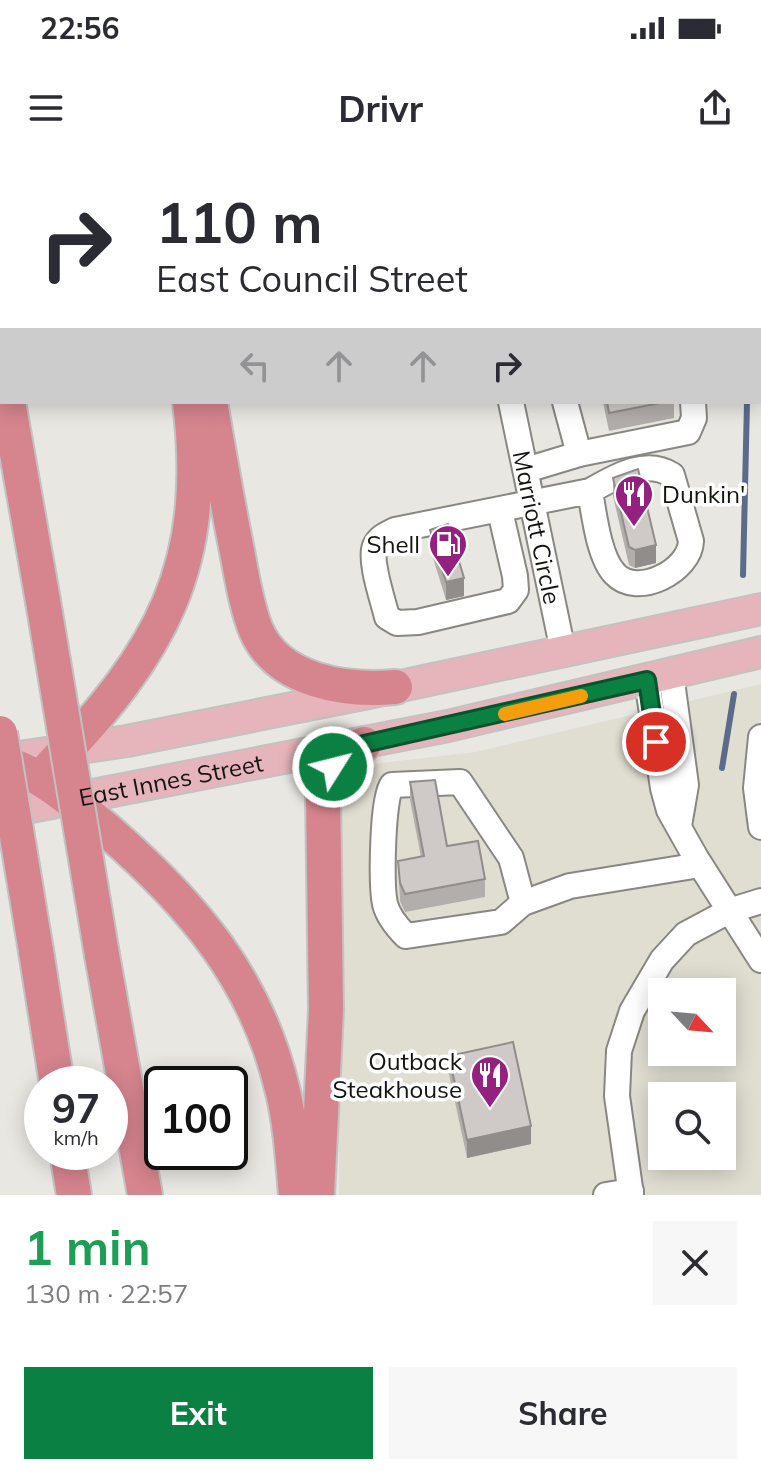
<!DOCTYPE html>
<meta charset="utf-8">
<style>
:root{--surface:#fff;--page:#f7f7f7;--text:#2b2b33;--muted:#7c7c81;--accent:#0b8043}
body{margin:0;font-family:Mulish,sans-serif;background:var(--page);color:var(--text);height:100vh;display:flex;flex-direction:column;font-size:30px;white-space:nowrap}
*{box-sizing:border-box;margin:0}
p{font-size:26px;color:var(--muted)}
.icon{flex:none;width:44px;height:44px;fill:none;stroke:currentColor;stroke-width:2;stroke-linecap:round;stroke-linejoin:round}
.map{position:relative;height:1035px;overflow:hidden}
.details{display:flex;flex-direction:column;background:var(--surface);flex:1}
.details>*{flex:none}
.banner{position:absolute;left:0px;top:0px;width:762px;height:244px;box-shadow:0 4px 20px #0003;background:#fff;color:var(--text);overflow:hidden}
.needle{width:52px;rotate:116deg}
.buttons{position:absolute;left:648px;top:818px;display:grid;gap:16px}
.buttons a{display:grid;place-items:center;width:88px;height:88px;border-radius:0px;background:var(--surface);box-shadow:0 4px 20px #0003;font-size:40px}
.speed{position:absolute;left:24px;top:906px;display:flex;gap:16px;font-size:40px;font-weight:700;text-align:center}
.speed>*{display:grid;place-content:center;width:104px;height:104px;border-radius:50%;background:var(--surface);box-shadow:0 4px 20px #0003;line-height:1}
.speed small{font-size:20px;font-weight:400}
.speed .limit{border:4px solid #111;border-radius:12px;background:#fff;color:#111}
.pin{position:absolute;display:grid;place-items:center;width:68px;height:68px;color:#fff;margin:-34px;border:4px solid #fff;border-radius:50%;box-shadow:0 2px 8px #0007}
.me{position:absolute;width:88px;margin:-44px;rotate:54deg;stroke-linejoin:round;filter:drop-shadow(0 0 6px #0008)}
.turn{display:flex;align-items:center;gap:28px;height:168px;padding:0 24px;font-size:36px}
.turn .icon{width:104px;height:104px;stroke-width:2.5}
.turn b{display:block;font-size:56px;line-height:68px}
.lanes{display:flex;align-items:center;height:76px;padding:0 24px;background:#0003;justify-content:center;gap:40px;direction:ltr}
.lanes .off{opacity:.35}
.round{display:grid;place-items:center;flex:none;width:84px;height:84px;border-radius:0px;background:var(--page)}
.head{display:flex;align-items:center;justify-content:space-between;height:136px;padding:0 24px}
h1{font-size:48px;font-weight:700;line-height:60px;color:#1e9e55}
.action{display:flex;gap:16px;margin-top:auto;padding:16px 24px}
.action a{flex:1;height:92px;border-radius:0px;background:var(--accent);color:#fff;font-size:32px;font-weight:700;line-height:92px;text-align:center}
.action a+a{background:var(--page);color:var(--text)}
.status{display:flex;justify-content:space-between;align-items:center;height:56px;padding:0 40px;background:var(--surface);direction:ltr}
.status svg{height:22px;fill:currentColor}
header{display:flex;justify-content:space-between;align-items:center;height:104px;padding:0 24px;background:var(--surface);font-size:36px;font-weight:700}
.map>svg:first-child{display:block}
.built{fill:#e0ded1;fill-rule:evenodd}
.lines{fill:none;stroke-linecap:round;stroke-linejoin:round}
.stream{stroke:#5b6c8b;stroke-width:6}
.minor-casing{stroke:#888782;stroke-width:28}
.major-casing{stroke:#c2c2c1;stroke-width:34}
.highway-casing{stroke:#c2c2c1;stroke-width:38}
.minor{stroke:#fff;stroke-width:24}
.major{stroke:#e6b5bb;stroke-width:30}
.highway{stroke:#d6848e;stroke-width:34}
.highway-bridge-casing{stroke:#c2c2c1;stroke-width:38;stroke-linecap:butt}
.highway-bridge{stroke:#d6848e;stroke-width:34}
.wall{fill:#b2aeab}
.shaded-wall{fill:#918d8b}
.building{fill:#cfcac7;stroke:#918d8b;stroke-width:2}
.route-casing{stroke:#07532c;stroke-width:20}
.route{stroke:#0b8043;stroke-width:14}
.slow{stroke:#f59e0b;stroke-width:14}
.labels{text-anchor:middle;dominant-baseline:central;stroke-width:7;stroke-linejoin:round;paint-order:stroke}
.poi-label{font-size:24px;fill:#141412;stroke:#fff;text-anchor:end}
.street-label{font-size:24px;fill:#141412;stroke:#fff}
</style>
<div class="status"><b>22:56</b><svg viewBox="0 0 49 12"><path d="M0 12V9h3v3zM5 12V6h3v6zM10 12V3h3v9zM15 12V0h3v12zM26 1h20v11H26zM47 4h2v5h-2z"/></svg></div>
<header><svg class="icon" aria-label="menu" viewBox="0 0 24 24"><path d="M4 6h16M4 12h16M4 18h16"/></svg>Drivr<svg class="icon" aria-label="share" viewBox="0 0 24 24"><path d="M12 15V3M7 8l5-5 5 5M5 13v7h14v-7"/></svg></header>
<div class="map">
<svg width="761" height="1035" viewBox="0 0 761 1035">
<rect width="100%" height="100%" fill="#e8e7e2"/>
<path class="built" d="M761 524V1035H339V666L340 641 348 620 358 612 380 603 476 592ZM662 832H722V892H662ZM662 936H722V996H662Z"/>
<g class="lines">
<g class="stream">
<polyline points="760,77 761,63"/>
<polyline points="743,415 747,242"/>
<polyline points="722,608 734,534"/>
</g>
<g class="minor-casing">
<g id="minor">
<path id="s1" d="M511 242 563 491"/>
<polyline points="565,242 579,294"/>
<polyline points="526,310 579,294 688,272 694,258 693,242"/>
<path d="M500 351 515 416 516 430 508 441 418 462 397 463 387 457C383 440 369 401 375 386 379 377 387 374 395 370L590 331C615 317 645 298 672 315L691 381C690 411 637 438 615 414 599 398 594 354 590 331"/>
<polyline points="671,514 686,625 679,666"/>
<polyline points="647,520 663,628 669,650 696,698 761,800"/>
<polyline points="761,577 756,628 761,667"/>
<path d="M523 743 511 698 460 622 392 625C382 638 381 725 385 744 388 756 398 768 406 776L501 762 523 743 570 726 700 705"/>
<polyline points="606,1035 631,1031"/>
<polyline points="631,1035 617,936 619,891 632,851 662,800 686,774 729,751 761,741"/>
</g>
</g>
<g class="major-casing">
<g id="major">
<polyline points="0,600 127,581 368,533 761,449"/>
<path id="s2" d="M0 653 448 566 761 492"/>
</g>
</g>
<g class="highway-casing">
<g id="highway">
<polyline points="140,0 141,2"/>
<polyline points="0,198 2,209"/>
<polyline points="8,242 43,441"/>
<path d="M210 242C218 289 226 335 235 381 241 410 245 443 256 470 278 522 346 531 395 527"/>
<path d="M0 602C41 612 75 644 107 670 192 744 257 819 283 932 291 966 293 1001 296 1035"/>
<path d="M51 606C162 491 210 406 190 242"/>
<polyline points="36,791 57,924"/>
<polyline points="102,795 145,1035"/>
<polyline points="67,992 74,1035"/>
<path d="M317 1035 326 850 323 632C327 609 342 592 364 584"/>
</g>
</g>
<use href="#minor" class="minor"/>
<use href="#major" class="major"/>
<use href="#highway" class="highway"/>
<g class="highway-bridge-casing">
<g id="highway-bridge">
<polyline points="43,441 102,795"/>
<polyline points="0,573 36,791"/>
</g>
</g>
<use href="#highway-bridge" class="highway-bridge"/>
</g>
<g class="wall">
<polygon points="603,242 674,242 674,258 609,271"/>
<polygon points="613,318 656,403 635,408 629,405 613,336"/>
<polygon points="430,370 464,436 446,440 430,388"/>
<polygon points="410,622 447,686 485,719 485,737 405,752 400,741 398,701 421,697 410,640"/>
<polygon points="449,896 531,984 467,998 449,914"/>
</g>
<g class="shaded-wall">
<polygon points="571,0 646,0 639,2 571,2"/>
<polygon points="656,385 656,403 635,408 635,390"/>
<polygon points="464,418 464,436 446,440 446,422"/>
<polygon points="531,966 531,984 467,998 467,980"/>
</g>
<g class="building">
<rect x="458" y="0" width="114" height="2"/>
<polygon points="607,242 665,242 609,253"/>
<polygon points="638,309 656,385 635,390 629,387 613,318"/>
<polygon points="448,364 464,418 446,422 430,370"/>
<polygon points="435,620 447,686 478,681 485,719 405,734 400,723 398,701 424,696 410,622"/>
<polygon points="513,882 531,966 467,980 449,896"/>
</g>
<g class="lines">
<g class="route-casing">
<polyline id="route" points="333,607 345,593 364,584 647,520 656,582"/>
</g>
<use href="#route" class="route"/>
<polyline class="slow" points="505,554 581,536"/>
</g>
<defs>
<g id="restaurant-pin" transform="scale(2)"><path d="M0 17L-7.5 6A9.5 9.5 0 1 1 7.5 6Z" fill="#94217f" stroke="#fff"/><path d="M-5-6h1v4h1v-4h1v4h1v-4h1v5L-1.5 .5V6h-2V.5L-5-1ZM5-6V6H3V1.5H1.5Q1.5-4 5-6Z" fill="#fff"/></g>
<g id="fuel-pin" transform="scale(2)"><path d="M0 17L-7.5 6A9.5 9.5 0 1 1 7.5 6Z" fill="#94217f" stroke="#fff"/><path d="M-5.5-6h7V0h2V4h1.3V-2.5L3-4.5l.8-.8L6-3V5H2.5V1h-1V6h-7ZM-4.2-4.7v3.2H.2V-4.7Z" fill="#fff"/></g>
</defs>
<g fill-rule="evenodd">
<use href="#restaurant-pin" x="634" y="334"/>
<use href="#fuel-pin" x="448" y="384"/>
<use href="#restaurant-pin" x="490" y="915"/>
</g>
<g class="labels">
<g class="poi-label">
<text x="662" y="334" text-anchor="start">Dunkin'</text>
<text x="420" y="384">Shell</text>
<text x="462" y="901">Outback<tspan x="462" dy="28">Steakhouse</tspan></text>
</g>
<g class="street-label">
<text stroke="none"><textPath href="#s1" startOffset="128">Marriott Circle</textPath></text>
<text stroke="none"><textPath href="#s2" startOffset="174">East Innes Street</textPath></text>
</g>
</g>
</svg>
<div class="buttons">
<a><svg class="needle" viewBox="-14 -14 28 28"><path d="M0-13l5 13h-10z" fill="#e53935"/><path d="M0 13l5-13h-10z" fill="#7c7c81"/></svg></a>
<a><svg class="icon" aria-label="search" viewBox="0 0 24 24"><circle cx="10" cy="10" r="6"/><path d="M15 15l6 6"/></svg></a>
</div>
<div class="speed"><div>97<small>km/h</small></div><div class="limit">100</div></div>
<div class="pin" style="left:656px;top:582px;background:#d93025"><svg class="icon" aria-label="arrive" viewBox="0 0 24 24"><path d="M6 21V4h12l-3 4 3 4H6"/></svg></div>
<svg class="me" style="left:333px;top:607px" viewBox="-20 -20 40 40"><circle r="17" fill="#0b8043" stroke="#fff" stroke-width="3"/><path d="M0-11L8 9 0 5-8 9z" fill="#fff"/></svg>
<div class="banner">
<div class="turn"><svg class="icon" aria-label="right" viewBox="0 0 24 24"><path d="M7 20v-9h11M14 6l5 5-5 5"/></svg><div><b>110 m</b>East Council Street</div></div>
<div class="lanes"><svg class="icon off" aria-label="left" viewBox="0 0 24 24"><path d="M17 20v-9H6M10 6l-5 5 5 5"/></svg><svg class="icon off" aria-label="ahead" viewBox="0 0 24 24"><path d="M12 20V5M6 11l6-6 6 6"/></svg><svg class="icon off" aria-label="ahead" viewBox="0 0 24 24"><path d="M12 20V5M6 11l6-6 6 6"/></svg><svg class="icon" aria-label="right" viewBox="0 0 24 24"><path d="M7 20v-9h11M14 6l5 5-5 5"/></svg></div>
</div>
</div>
<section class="details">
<div class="head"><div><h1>1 min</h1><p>130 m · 22:57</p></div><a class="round"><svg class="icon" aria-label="close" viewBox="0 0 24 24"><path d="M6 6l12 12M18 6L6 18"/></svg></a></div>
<div class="action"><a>Exit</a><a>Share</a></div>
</section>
